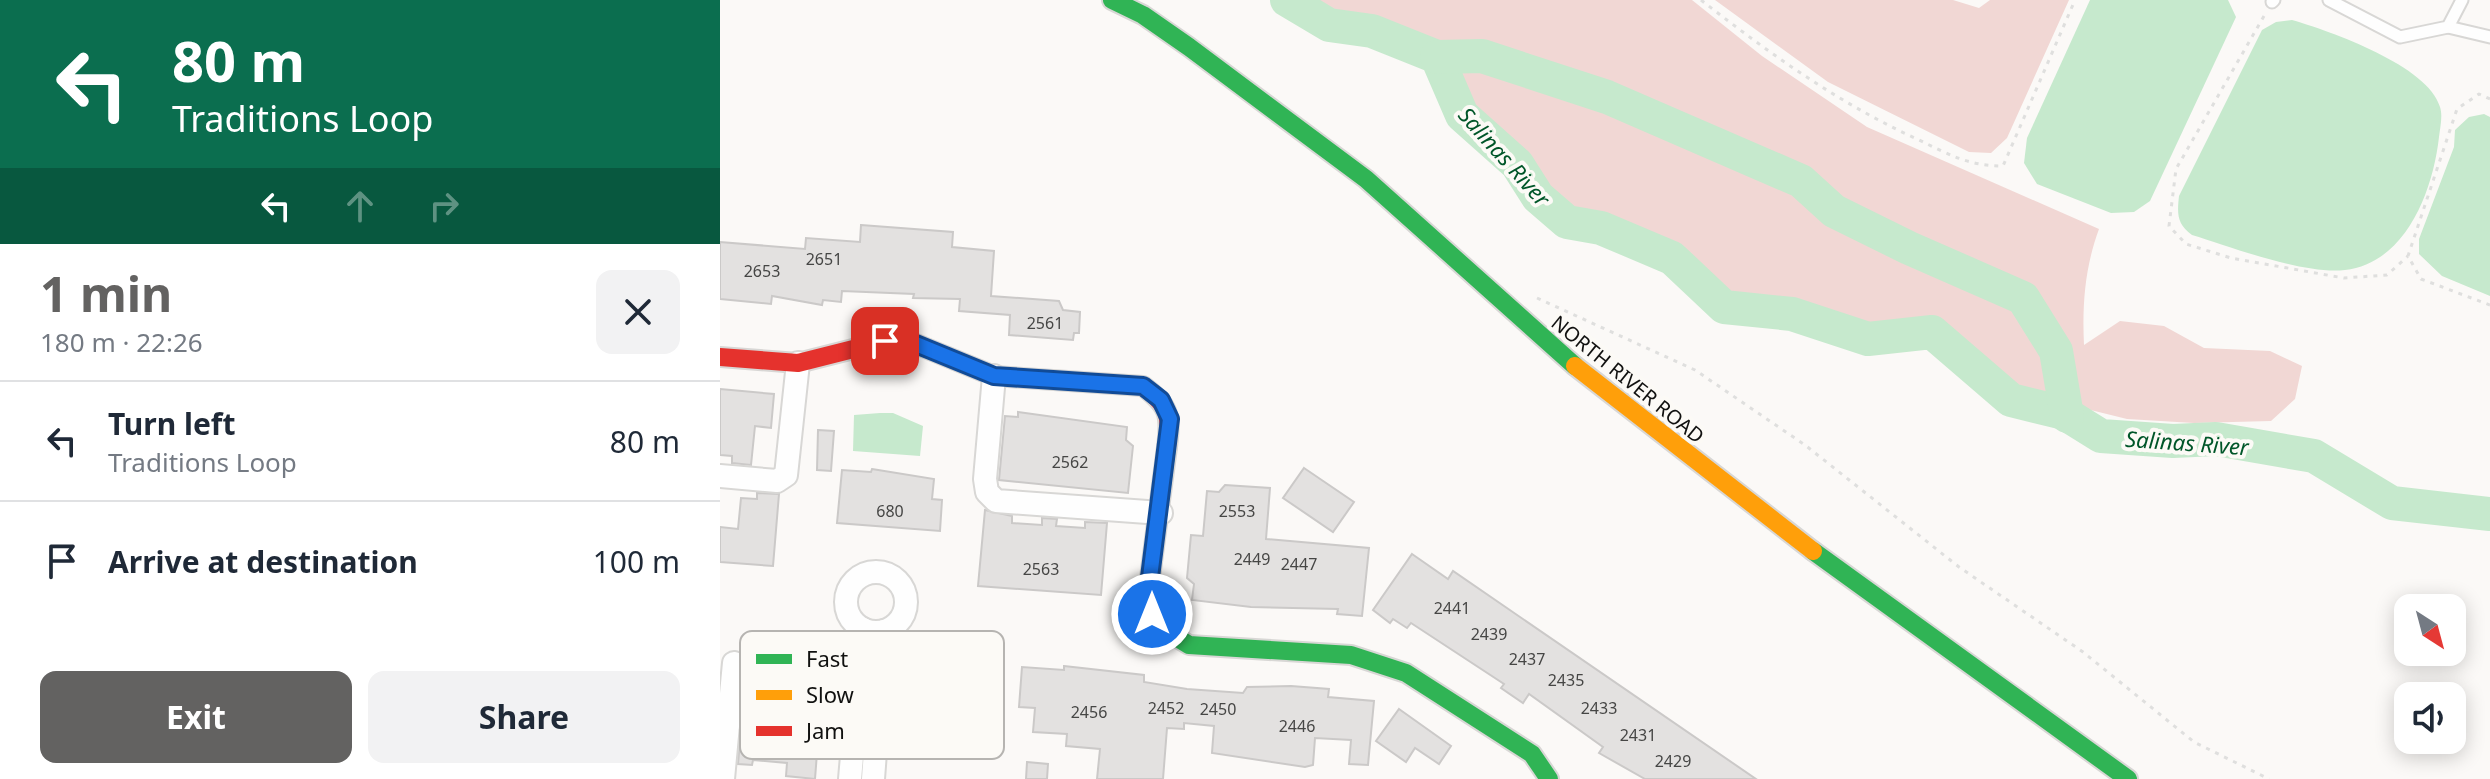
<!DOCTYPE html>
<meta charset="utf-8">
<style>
:root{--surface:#fff;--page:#f2f2f3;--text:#1f2937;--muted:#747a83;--line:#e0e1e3;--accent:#636261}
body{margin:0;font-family:"Noto Sans",sans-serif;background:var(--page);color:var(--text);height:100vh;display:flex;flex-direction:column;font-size:30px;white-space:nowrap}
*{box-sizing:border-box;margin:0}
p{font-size:26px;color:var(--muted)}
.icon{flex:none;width:44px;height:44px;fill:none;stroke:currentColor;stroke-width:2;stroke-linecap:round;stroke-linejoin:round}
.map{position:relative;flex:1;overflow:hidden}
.panel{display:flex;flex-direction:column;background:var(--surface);width:720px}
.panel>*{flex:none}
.banner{background:#0b6e4f;color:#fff;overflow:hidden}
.needle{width:52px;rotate:144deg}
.fabs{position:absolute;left:1674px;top:594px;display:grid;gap:16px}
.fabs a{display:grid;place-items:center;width:72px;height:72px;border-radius:16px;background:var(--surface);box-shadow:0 4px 20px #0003;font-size:40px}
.pin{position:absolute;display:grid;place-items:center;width:68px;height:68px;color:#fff;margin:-34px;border-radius:16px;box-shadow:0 4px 12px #0006}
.me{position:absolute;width:88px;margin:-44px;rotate:0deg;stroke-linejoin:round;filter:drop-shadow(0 0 6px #0008)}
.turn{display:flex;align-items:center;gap:28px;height:168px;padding:0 40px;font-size:36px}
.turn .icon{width:104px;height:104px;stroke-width:2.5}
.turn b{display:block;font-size:56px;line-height:68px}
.lanes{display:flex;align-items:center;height:76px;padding:0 40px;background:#0003;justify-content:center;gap:40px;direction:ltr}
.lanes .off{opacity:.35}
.round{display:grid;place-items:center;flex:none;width:84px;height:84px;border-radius:16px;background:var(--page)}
.summary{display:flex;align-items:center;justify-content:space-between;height:136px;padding:0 40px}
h1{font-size:48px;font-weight:700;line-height:60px;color:var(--accent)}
.button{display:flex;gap:16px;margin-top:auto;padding:16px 40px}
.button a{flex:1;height:92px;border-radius:16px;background:var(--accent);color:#fff;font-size:32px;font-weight:700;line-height:92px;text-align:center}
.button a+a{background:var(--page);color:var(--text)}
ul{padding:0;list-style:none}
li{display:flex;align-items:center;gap:24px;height:120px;padding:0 40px;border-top:2px solid var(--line)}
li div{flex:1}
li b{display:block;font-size:30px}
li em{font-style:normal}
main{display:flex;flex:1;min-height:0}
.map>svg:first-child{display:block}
.green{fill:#f1d7d4}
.water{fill:#c6e9cd}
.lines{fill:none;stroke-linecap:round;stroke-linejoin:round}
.river{stroke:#c6e9cd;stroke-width:34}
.building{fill:#e3e1e0;stroke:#cbc9c8;stroke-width:2}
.lane-casing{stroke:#d8d7d5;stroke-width:15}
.street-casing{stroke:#d8d7d5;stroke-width:26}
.fast-casing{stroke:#d8d7d5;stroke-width:22}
.slow-casing{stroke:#d8d7d5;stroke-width:22}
.jam-casing{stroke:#d8d7d5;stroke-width:22}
.path{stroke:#dfdfde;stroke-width:3;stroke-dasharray:4 6;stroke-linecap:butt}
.lane{stroke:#fefefe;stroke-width:11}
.street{stroke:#fefefe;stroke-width:22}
.fast{stroke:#30b455;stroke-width:18}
.slow{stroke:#ff9f0a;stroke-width:18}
.jam{stroke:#e5322d;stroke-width:18}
.route-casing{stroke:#114b97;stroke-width:20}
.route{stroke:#1a73e8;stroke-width:14}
.labels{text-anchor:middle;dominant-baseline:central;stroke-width:8;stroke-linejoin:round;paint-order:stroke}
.number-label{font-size:16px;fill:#464645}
.street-label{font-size:20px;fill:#111110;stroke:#fcfaf6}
.water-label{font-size:22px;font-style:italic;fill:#005629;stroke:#fcfaf6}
.key{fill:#fcfaf6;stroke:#b6b4b1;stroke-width:2}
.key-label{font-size:22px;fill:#111110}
</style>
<main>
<section class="panel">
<div class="banner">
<div class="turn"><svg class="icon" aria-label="left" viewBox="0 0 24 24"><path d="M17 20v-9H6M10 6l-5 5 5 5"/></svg><div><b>80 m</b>Traditions Loop</div></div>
<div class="lanes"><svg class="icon" aria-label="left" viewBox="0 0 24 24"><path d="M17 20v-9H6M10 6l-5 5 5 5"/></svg><svg class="icon off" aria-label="ahead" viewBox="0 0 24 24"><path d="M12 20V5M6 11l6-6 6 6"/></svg><svg class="icon off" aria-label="right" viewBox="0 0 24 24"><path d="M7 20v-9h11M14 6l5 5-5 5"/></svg></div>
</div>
<div class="summary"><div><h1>1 min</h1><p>180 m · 22:26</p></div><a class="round"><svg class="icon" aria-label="close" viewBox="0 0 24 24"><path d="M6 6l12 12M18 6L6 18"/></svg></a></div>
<ul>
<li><svg class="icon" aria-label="left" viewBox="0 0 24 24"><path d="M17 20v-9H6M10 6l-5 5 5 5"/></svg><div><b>Turn left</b><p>Traditions Loop</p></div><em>80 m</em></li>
<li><svg class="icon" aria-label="arrive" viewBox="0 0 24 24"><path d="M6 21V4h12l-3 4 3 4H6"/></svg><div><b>Arrive at destination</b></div><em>100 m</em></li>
</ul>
<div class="button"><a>Exit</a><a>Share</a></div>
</section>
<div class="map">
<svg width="1770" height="779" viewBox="0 0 1770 779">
<rect width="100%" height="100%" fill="#fbf9f7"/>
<g class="green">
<path d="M586 0H972L1042 56 1147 127 1379 229C1365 267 1362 304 1364 345L1400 321 1444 326 1484 348 1550 351 1582 366 1575 399 1551 421 1474 423 1407 419 1294 391 1210 323 1150 327 1065 302 1005 295 942 245 885 220 855 215 829 196 798 153 767 127 741 92 728 53 687 34 609 13Z"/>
<polygon points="995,0 1233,0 1259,8 1270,0 1349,0 1287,138 1271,153 1249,152 1108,82"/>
</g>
<g class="water">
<polygon points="1370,0 1508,0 1516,17 1430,201 1414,212 1391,213 1317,184 1304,163 1307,138"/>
<path d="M1572 20C1610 31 1709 66 1720 107 1723 116 1720 128 1719 137 1713 191 1686 263 1625 270 1585 275 1511 247 1472 235 1457 224 1457 214 1459 196L1542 30 1556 22Z"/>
<polygon points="1764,114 1770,117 1770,296 1722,276 1699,254 1699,239 1734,147 1735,130 1749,117"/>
<polygon points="160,413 173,413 203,426 200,456 133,451 134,415"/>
</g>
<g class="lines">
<g class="river">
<polyline points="567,0 609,25 652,31 717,57 742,115 797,164 818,197 847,222 881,228 952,258 1004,307 1072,314 1148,339 1212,332 1291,400 1344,413 1381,436 1453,441 1496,439 1594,456 1672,503 1770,514"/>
<polyline points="717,57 762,56 887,97 1081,181 1114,211 1189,248 1303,298 1336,351 1347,416"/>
</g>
</g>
<g class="building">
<polygon points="141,225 233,232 232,247 274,251 271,296 339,301 343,310 360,312 359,333 354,333 353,340 289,335 290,315 239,311 240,299 193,298 194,294 122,291 121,302 103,300 102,305 52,296 51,304 0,299 0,242 85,249 86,238 140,242"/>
<polygon points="0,389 54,394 51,428 35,426 31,465 12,463 12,456 0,455"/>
<polygon points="298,412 407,427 406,440 413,446 408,493 279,480 285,416 298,417"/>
<polygon points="98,430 114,431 111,471 97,470"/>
<polygon points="584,468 634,502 613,532 563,498"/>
<polygon points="152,469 214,479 212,499 222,500 220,531 117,523 122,470 151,472"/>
<polygon points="505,485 550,488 546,539 649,548 642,616 617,614 618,609 531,607 472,600 474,584 467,578 471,535 483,536 487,491 499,492"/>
<polygon points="37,493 59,494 53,566 0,562 0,527 18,529 21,498 37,499"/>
<polygon points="265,510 292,516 292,523 322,525 322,518 337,519 336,526 365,528 365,522 387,523 381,595 258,586"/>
<polygon points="692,554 728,579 733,571 1036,779 925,779 879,753 883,747 809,694 803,703 781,688 784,684 691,623 687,628 673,619 670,623 653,610"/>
<polygon points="29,643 104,650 101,686 93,686 90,716 90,739 98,740 95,779 66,776 67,763 33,760 32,765 18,764"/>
<polygon points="344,666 424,675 424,682 467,689 523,693 527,687 571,686 609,689 608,697 654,701 648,765 629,764 631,740 595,738 593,765 585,767 492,753 494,726 464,723 464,729 447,728 443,779 377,779 380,749 346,746 347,734 313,732 315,708 299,707 302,667 344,670"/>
<polygon points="679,709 731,746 719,764 695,748 686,762 656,741"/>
<polygon points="307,762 328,764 327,779 306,779"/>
</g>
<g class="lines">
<g class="lane-casing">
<g id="lane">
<polyline points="1609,0 1680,37 1728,27 1742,0"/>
<polyline points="1552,2 1554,0"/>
<polyline points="1728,27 1770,37"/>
</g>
</g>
<g class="street-casing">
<g id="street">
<polyline points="274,376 265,479 267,492 276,501 441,513"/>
<polyline points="0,476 57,481 66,475 78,363"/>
<circle cx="156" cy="602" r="30"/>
<polyline points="0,724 8,725 3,779"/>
<polyline points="8,725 14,663"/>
<polyline points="130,779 143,629"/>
<polyline points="153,779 164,631"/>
</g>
</g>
<g class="fast-casing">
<g id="fast">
<polyline points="392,0 423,15 469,47 646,179 855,366"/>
<polyline points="447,447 428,593 432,614 443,629 469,645 631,655 686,673 812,754 829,779"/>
<polyline points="1093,551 1408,779"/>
</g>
</g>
<g class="slow-casing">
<polyline id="slow" points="855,366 1093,551"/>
</g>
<g class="jam-casing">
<path id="jam" d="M0 357 78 363 165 341 191 342 274 376 423 386C449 406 451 414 447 447"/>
</g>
<g class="path">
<path d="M981 0C1049 53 1118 103 1197 139 1228 154 1248 166 1283 166L1355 0"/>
<polyline points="1544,16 1456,169 1449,226 1466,244 1511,258 1624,278 1667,275 1688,256"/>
<polyline points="1770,99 1759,94 1737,109 1688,256 1701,279 1770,305"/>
<polyline points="817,298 975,370 1085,445 1239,567 1363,652 1474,742 1549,779"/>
</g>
<use href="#lane" class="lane"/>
<use href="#street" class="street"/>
<use href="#fast" class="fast"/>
<use href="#slow" class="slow"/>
<use href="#jam" class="jam"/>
</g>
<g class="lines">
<g class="route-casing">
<polyline id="route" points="165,341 191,342 274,376 423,386 441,400 450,419 428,593 432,614"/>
</g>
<use href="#route" class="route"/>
</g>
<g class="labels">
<g class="number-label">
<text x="104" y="259">2651</text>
<text x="42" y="271">2653</text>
<text x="325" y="323">2561</text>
<text x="350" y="462">2562</text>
<text x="170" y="511">680</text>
<text x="517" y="511">2553</text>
<text x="532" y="559">2449</text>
<text x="579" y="564">2447</text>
<text x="321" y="569">2563</text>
<text x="732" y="608">2441</text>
<text x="769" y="634">2439</text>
<text x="807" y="659">2437</text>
<text x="846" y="680">2435</text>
<text x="446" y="708">2452</text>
<text x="879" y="708">2433</text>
<text x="498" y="709">2450</text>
<text x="369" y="712">2456</text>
<text x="577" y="726">2446</text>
<text x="918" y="735">2431</text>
<text x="953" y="761">2429</text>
</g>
<g class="street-label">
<text transform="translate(908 379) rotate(39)">NORTH RIVER ROAD</text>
</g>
<g class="water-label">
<text transform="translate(785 156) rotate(48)">Salinas River</text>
<text transform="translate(1467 442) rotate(4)">Salinas River</text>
</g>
</g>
<rect x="20" y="631" width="264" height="128" rx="12" class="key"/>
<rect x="36" y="654" width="36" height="10" fill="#30b455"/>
<rect x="36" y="690" width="36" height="10" fill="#ff9f0a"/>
<rect x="36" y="726" width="36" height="10" fill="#e5322d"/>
<g class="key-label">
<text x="86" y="667">Fast</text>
<text x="86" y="703">Slow</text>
<text x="86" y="739">Jam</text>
</g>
</svg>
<div class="fabs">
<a><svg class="needle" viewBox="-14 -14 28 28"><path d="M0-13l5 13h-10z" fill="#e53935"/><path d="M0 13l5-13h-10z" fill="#747a83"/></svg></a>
<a><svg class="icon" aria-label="sound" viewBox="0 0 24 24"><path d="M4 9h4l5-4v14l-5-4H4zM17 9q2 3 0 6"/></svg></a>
</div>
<div class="pin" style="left:165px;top:341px;background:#d93025"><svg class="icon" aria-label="arrive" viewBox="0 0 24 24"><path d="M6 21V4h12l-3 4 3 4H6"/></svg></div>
<svg class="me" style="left:432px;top:614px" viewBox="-20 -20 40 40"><circle r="17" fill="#1a73e8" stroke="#fff" stroke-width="3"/><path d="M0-11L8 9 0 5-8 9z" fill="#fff"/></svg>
</div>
</main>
